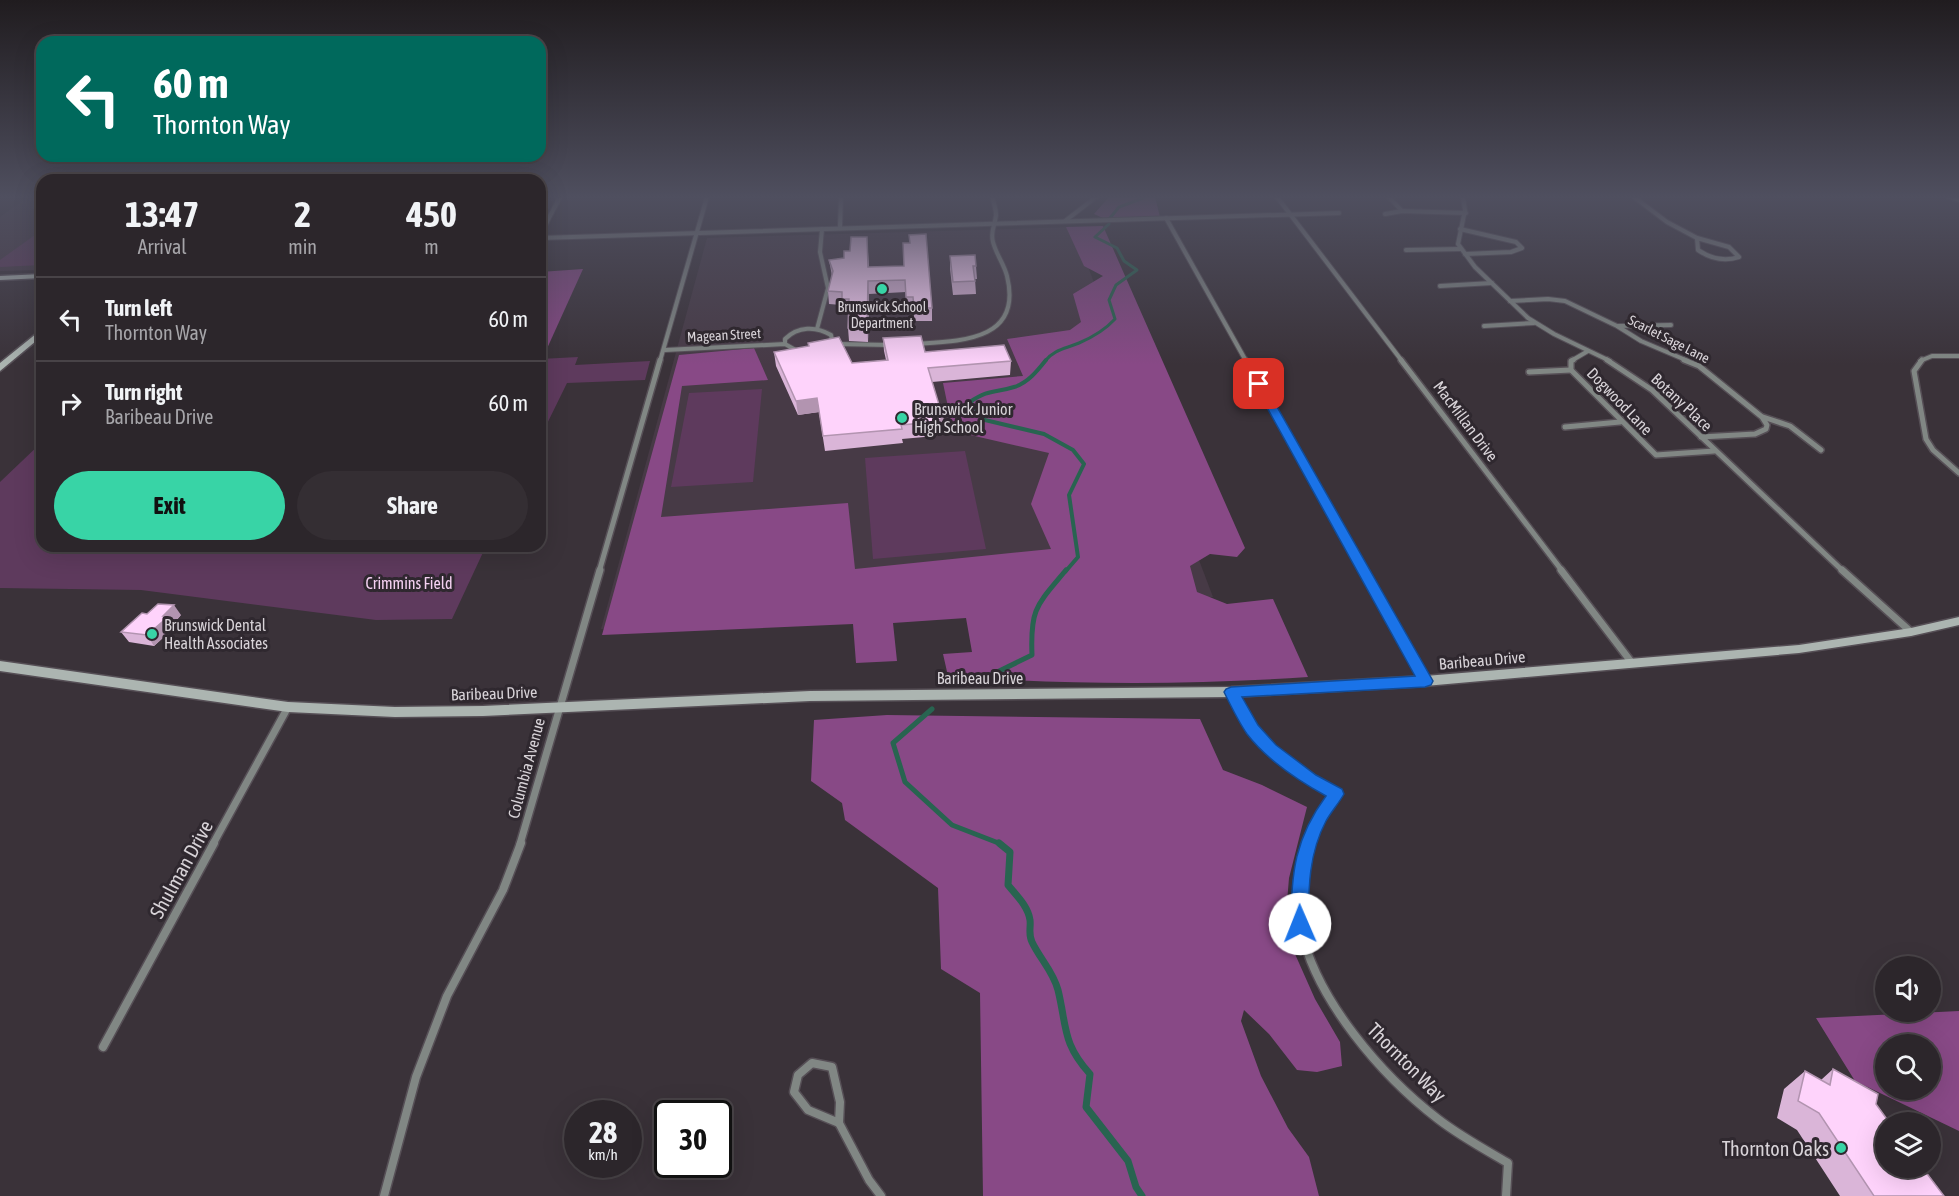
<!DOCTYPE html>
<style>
:root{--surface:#2c262b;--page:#342e33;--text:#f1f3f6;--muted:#a6a5a9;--line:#484347;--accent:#38d4a6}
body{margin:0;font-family:"Asap Condensed",sans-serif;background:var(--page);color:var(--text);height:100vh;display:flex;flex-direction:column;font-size:22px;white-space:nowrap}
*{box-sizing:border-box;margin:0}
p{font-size:20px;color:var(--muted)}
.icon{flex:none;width:33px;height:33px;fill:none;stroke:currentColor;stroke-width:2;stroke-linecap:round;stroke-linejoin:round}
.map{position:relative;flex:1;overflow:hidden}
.side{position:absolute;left:36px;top:174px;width:510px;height:378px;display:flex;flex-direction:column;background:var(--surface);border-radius:18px;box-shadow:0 6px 24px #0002,0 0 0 2px var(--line)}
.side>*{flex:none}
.guide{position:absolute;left:36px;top:36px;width:510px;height:126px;border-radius:18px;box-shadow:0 6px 24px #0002,0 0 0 2px var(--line);background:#00695c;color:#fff;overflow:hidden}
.buttons{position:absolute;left:1875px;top:956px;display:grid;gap:12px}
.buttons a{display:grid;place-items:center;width:66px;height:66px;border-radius:50%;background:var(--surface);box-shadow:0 6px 24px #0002,0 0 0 2px var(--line);font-size:30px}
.speed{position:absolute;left:564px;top:1100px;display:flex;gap:12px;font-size:30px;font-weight:700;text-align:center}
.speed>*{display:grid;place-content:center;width:78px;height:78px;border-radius:50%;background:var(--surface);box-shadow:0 6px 24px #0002,0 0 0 2px var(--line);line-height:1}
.speed small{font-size:15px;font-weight:400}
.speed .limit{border:3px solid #111;border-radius:9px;background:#fff;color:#111}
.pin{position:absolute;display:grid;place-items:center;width:51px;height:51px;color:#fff;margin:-26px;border-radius:12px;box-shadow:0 3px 9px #0006}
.me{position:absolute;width:66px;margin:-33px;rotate:359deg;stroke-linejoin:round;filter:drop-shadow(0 0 4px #0008)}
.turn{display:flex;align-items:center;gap:21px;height:126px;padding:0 18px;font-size:27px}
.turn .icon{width:78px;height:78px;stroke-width:2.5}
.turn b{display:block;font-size:42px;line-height:51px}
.eta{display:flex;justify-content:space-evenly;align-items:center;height:102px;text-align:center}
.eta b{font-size:36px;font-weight:700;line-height:42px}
.primary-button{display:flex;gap:12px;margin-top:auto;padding:12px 18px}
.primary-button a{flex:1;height:69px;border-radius:36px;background:var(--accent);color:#111;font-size:24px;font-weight:700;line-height:69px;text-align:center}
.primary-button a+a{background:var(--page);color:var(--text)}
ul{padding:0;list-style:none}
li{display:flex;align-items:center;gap:18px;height:84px;padding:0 18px;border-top:2px solid var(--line)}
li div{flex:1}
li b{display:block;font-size:22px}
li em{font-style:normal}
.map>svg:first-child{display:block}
.built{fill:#473a46}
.green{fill:#5e3a5d}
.forest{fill:#884986;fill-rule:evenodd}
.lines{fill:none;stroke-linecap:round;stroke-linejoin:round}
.stream-far3{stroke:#286450;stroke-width:3}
.stream-far2{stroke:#286450;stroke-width:4}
.stream-far1{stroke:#286450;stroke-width:5}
.stream{stroke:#286450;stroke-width:7}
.street-far3-casing{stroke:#564f56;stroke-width:6}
.street-far2-casing{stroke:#564f56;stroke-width:8}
.street-far1-casing{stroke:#564f56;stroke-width:10}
.street-casing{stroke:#564f56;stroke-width:11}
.secondary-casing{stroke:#564f56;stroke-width:3}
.street-far3{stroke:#818784;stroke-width:4}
.street-far2{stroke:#818784;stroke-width:5}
.street-far1{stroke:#818784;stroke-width:7}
.street{stroke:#818784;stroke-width:8}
.secondary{fill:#acb5b1;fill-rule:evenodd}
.wall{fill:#dab5d8}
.shaded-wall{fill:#b294b0}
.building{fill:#fed3fb;stroke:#b294b0;stroke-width:1.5}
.route{fill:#1a73e8;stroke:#114b97;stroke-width:1.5}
.poi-dot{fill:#38d4a6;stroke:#2f282f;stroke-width:2}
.labels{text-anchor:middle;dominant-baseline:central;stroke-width:6;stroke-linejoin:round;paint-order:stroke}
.far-poi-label{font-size:14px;fill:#d8d3d8;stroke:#2f282f}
.far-street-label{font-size:14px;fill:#d8d3d8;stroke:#2f282f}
.street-label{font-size:16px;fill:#d8d3d8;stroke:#2f282f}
.poi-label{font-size:16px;fill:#d8d3d8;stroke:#2f282f;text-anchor:start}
.park-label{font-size:16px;fill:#f5d1f2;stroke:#2f282f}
.near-street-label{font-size:20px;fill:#d8d3d8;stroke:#2f282f}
.near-poi-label{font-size:20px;fill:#d8d3d8;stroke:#2f282f;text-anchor:end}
</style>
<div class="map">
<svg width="1959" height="1196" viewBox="0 0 1959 1196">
<rect width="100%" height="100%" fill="#3a3239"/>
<g class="built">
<polygon points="28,197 42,197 42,270 0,271 0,217"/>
<polygon points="1073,227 1213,597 601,629 707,238"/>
</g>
<g class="green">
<polygon points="42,230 42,265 0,267 0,260"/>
<polygon points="578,357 575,365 650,361 645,380 567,383 540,438 540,359"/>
<polygon points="762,389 753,482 671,487 689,393"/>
<polygon points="42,442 42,546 486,546 452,619 376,620 141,590 0,588 0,482"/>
<polygon points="965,451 986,549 873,559 865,458"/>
</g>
<g class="forest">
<polygon points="1109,197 1155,197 1160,217 1103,218 1094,214"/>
<path d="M1103 226 1245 548 1237 557 1210 554 1190 566 1197 592 1227 604 1273 599 1308 677C1189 685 1068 685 948 676L943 654 972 652 966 618 893 623 897 661 856 663 853 624 602 635 679 355 754 348 768 380 682 386 661 517 848 503 855 569 1051 549 1031 504 1049 453 953 431 943 383 1023 376 1007 339 1070 330 1081 322 1073 294 1103 276 1084 266 1066 227Z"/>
<polygon points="583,269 540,364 540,272"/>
<polygon points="887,715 1200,719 1223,770 1262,785 1307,807 1289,878 1286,914 1295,954 1315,999 1340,1042 1342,1066 1317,1072 1297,1070 1269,1034 1244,1010 1241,1021 1261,1076 1288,1128 1309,1157 1319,1196 983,1196 980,993 941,969 938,888 845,820 842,803 811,781 814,720"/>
<path d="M1959 1011V1131L1855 1081 1816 1018ZM1886 1044H1930V1089H1886Z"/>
</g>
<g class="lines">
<g class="stream-far3">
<polyline points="1110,218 1119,207 1146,197"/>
<path d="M1045 361C1055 349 1065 349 1079 343 1093 337 1104 331 1115 319L1109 300 1116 285 1137 270 1124 261 1117 248 1095 237 1109 224"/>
</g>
<path class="stream-far2" d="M1046 360C1038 370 1028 383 1014 387 995 393 989 389 970 402L985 420 1044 434 1073 450 1084 464 1069 495 1078 557 1065 572"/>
<g class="stream-far1">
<path d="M985 678 1032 655C1030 608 1037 605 1066 570"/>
<polyline points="932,709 893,743 905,782 952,825 1001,844"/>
</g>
<path class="stream" d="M999 843 1010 852 1008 885C1016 895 1028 906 1030 920 1031 927 1028 934 1032 942 1040 959 1053 971 1058 990 1067 1027 1062 1043 1090 1074L1086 1107 1128 1161 1136 1187 1142 1196"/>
<g class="street-far3-casing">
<g id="street-far3">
<polyline points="1277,197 1402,361"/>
<polyline points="1389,197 1402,211"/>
<polyline points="1463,197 1465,210 1458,244 1475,267 1528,318 1554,334 1610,361"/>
<polyline points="1634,197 1667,222 1697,238"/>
<polyline points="1385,214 1402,211 1466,213"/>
<polyline points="1166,218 1246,361"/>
<polyline points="1065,221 1096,197"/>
<polyline points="840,228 841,197"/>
<polyline points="1460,229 1516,242 1522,248 1511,252 1465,254"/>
<polyline points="540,235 560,197"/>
<polyline points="540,238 1339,213"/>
<path d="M1697 238 1729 247 1739 257C1724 262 1711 259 1698 250Z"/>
<polyline points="1406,250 1460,249"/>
<polyline points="1440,286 1492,283"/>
<polyline points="1510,301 1548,299 1565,301 1617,326 1641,341 1688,361"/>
<polyline points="1484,326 1534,323"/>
<polyline points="1618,326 1671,325"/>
<polyline points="817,329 828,288 820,252 822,229"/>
<path d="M785 344V339C798 326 816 326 831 335L832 340 829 345"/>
<polyline points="837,344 890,345"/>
<path d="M915 344C961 341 1023 341 1007 276 1004 264 996 254 993 242 990 231 995 226 996 215 996 209 994 203 992 197"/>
<polyline points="665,350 785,344 799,352"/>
<polyline points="660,361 707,197"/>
<polyline points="1571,361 1588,351"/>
<polyline points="1920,361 1932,356 1959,356"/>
</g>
</g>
<g class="street-far2-casing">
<g id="street-far2">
<polyline points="1245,360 1364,572"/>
<polyline points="1401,360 1563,572"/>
<polyline points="1573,360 1571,361 1571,370 1656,455 1714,451"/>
<polyline points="1607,360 1652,390 1844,572"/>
<polyline points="1684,360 1699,366 1762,417 1767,425 1766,429 1755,434 1701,437"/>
<polyline points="1922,360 1914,371 1926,439 1933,450 1959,473"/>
<polyline points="1529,372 1571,370"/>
<polyline points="1763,417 1790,426 1821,450"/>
<polyline points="1565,427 1620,422"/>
<polyline points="599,572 660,360"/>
</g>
</g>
<g class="street-far1-casing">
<g id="street-far1">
<polyline points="1363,570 1425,681"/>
<polyline points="1561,570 1632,663"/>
<polyline points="1842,570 1911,632"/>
<path d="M1231 692C1239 704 1244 717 1252 728 1271 759 1305 776 1336 793L1318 822 1309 844"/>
<polyline points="213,844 288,707"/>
<polyline points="520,844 600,570"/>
</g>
</g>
<g class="street-casing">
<g id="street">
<path d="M1310 843C1300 870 1295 900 1301 929 1316 1000 1382 1076 1438 1119 1460 1136 1484 1149 1508 1163L1506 1196"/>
<polyline points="103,1047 214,843"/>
<polygon points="812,1063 832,1067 840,1102 839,1123 808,1110 794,1092 798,1075"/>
<polyline points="839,1123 869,1180 881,1196"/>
<polyline points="384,1196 416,1077 447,996 503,890 521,843"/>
</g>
</g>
<g class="secondary-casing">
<g id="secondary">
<polygon points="1946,197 1959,198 1959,202 1947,198"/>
<polygon points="42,274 42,278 0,280 0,276"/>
<polygon points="42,329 42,336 0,371 0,363"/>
<polygon points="1959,617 1959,625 1911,636 1799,653 1425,686 1231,697 810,701 483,716 395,717 288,712 0,671 0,661 288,702 395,707 483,706 810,691 1231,687 1425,676 1799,645 1911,628"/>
</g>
</g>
<use href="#street-far3" class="street-far3"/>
<use href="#street-far2" class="street-far2"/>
<use href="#street-far1" class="street-far1"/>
<use href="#street" class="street"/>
<use href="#secondary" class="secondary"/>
</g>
<g class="wall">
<polygon points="867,237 869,267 904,266 932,308 932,321 914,321 914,310 907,310 906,292 869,294 868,342 849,341 848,328 849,312 843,312 842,305 829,304 828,291 832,276 829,260 844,258 850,251"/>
<polygon points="950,256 976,266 977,279 975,279 976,294 953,295 950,269"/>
<polygon points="883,338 925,352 1011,361 1010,375 932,382 943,418 944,433 935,436 902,439 903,443 825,451 819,412 798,415 776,366 774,352 808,347 808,343 852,363 886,360 884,351"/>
<polygon points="181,615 174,623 176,626 154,646 129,642 121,632"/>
<polygon points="1833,1069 1876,1104 1944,1196 1840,1196 1797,1130 1777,1118 1784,1089 1805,1071 1821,1080"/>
</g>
<g class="shaded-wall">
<polygon points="868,281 869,294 868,342 867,328"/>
<polygon points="817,398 819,412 798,415 796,401"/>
<polygon points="943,418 944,433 935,436 935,422"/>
<polygon points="174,605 181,615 174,623 176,626 154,646 147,635 163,616"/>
</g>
<g class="building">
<polygon points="926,234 932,308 914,308 913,297 906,297 905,280 868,281 867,328 848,328 849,299 842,299 842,292 828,291 833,271 829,260 844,258 844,251 850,251 851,237 867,237 868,267 904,266 903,243 910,243 909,235"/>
<polygon points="975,255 976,266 973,266 975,281 953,282 950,256"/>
<polygon points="921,336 925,352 1004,345 1011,361 928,368 943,418 935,422 901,425 902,429 823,436 817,398 796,401 774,352 809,346 808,343 839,337 852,363 888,360 883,338"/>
<polygon points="158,604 174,605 163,616 169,616 147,635 121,632 142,613 147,614"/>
<polygon points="1833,1069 1878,1094 1876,1104 1889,1122 1886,1122 1886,1167 1922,1167 1944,1196 1874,1196 1819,1113 1798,1101 1805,1071 1830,1085"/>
</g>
<linearGradient id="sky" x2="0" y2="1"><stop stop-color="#201c1f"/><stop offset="0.54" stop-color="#4f4f5f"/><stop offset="1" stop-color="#4f4f5f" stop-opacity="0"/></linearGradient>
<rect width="1959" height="365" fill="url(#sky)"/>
<path class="route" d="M1259 381 1264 384 1433 681 1431 685 1425 687 1242 697 1258 725 1276 745 1316 775 1342 789 1344 794C1339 803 1331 812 1326 821 1309 853 1308 889 1309 924L1306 930 1300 932 1293 930 1291 924C1291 873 1295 838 1326 796 1297 780 1267 760 1247 734 1238 721 1231 706 1224 692L1226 689 1231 687 1415 676 1254 384Z"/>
<g class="poi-dot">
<circle cx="882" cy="289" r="6"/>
<circle cx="902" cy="418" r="6"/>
<circle cx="152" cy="634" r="6"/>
<circle cx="1841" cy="1148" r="6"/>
</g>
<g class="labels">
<g class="far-poi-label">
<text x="882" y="307">Brunswick School<tspan x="882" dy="16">Department</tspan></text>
</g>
<g class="far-street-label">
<text transform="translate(724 335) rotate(-3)">Magean Street</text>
<text transform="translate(1669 339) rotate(27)">Scarlet Sage Lane</text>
</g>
<g class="street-label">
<text transform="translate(1620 401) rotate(46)">Dogwood Lane</text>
<text transform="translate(1682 402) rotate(43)">Botany Place</text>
<text transform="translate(1466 421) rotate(53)">MacMillan Drive</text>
<text transform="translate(1482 660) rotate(-5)">Baribeau Drive</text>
<text x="980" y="678">Baribeau Drive</text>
<text transform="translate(494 693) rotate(-2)">Baribeau Drive</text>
<text transform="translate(526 768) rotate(-75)">Columbia Avenue</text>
</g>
<g class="poi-label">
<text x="914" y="409">Brunswick Junior<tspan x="914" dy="18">High School</tspan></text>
<text x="164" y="625">Brunswick Dental<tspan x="164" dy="18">Health Associates</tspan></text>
</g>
<g class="park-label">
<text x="409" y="583">Crimmins Field</text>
</g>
<g class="near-street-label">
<text transform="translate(181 869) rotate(-61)">Shulman Drive</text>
<text transform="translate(1407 1062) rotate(45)">Thornton Way</text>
</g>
<g class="near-poi-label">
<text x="1829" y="1148">Thornton Oaks</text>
</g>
</g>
</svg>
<div class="buttons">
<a><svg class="icon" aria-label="sound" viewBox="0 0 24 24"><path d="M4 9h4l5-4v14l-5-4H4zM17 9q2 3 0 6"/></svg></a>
<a><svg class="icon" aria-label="search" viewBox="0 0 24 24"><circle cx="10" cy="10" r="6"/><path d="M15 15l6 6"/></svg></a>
<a><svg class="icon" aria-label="layers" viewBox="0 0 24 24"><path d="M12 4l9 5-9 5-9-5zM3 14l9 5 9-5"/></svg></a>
</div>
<div class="speed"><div>28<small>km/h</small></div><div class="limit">30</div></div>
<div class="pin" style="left:1259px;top:384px;background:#d93025"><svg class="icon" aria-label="arrive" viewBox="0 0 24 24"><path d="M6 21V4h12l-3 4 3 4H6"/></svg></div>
<svg class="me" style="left:1300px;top:924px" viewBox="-20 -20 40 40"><circle r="19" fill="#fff"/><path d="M0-13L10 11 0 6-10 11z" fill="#1a73e8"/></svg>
<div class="guide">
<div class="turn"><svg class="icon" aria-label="left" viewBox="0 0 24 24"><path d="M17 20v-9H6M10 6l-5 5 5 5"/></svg><div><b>60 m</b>Thornton Way</div></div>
</div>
<section class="side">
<div class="eta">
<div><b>13:47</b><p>Arrival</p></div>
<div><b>2</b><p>min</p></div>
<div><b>450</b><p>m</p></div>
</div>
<ul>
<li><svg class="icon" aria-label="left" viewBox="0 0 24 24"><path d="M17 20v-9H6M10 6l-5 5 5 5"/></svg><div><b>Turn left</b><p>Thornton Way</p></div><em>60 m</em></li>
<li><svg class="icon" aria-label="right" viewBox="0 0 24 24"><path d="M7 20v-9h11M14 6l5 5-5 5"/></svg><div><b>Turn right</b><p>Baribeau Drive</p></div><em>60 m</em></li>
</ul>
<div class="primary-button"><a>Exit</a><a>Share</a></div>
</section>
</div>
